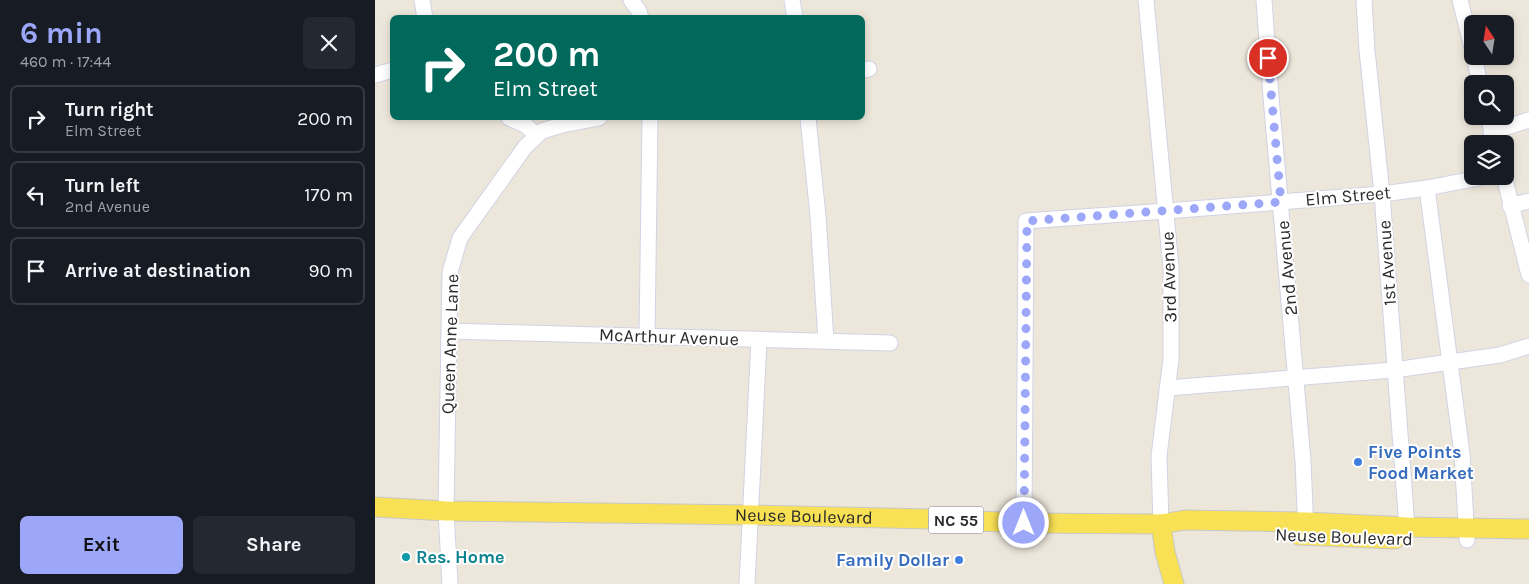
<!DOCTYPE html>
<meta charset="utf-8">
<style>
:root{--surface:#171b24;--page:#242831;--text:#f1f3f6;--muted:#9ea1a6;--line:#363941;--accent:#9da7fa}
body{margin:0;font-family:Karla,sans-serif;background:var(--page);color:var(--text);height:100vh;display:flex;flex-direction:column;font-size:19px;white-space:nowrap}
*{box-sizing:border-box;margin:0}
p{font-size:16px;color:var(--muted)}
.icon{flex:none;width:28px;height:28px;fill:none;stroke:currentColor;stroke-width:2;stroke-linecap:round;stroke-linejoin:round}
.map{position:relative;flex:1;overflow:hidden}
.drawer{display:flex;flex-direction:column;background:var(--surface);width:375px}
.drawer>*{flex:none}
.guide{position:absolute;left:15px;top:15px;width:475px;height:105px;border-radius:8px;box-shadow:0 2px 8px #0003;background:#00695c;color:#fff;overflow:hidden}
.needle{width:32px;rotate:348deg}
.tools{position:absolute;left:1089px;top:15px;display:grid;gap:10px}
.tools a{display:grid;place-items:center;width:50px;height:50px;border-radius:8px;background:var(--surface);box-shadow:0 2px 8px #0003;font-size:25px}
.pin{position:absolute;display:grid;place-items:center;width:42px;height:42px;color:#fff;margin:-21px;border:2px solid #fff;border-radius:50%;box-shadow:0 1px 5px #0007}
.me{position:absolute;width:55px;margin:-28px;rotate:0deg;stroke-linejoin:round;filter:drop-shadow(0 0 4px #0008)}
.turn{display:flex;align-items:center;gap:18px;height:105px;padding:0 20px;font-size:22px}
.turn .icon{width:65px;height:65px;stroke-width:2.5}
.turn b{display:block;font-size:35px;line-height:42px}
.round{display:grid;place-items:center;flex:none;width:52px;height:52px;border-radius:8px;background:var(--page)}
.overview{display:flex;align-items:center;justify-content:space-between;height:85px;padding:0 20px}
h1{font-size:30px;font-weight:700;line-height:38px;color:var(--accent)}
.cta{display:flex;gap:10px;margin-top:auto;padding:10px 20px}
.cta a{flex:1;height:58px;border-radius:8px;background:var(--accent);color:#111;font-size:20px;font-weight:700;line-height:58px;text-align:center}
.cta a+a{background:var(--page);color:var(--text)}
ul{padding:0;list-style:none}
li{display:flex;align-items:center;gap:15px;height:68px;margin:0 10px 8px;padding:0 10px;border:2px solid var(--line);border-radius:8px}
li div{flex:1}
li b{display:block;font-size:19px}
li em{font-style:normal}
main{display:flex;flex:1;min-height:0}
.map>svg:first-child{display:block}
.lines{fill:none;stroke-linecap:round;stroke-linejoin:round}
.minor-casing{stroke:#d1d3e4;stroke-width:17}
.major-casing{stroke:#c8c8c8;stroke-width:21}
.minor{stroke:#fff;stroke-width:15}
.major{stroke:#f9e155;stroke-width:19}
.route{stroke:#9da7fa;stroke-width:9;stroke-dasharray:0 16.2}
.shop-dot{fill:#3f7fe0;stroke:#fff;stroke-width:2}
.culture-dot{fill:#0f9aa8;stroke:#fff;stroke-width:2}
.labels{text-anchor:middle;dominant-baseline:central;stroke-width:4;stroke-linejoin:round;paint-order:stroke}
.shield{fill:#fff;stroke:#6a6a6a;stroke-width:1}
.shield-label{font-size:16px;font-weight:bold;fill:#2a2a2a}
.street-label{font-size:18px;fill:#2a2a2a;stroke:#fff}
.shop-label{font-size:18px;font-weight:bold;fill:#366cbe;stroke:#fff;text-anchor:start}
.culture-label{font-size:18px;font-weight:bold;fill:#0d838f;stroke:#fff;text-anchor:start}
</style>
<main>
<section class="drawer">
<div class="overview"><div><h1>6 min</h1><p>460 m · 17:44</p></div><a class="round"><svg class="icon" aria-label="close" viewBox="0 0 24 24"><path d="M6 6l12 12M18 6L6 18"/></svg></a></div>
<ul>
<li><svg class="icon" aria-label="right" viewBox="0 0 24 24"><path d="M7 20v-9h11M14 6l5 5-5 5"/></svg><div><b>Turn right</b><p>Elm Street</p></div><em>200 m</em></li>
<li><svg class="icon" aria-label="left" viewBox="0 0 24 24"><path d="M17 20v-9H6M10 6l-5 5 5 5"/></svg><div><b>Turn left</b><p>2nd Avenue</p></div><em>170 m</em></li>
<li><svg class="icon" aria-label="arrive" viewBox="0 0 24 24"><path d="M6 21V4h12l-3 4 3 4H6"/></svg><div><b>Arrive at destination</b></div><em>90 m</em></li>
</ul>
<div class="cta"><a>Exit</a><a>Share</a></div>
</section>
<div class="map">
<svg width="1154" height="584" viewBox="0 0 1154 584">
<rect width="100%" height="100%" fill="#ede7db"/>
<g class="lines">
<g class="minor-casing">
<g id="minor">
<polyline points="47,0 50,18"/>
<polyline points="256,0 264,11 266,18"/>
<polyline points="417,0 420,18"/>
<polyline points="771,0 796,268 796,359 784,456 786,524"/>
<polyline points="889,0 896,97 928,461 931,532"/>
<polyline points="989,0 992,50 1007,194 1032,527"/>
<polyline points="1085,0 1098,52"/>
<polyline points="1099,56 1105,84"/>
<polyline points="488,70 494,69"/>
<polyline points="0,75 18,70"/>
<polyline points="1113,116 1120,144"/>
<polyline points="134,118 150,125 162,135"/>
<polyline points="433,118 443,216 451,341"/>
<polyline points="1116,132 1154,120"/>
<polyline points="1129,176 1154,275"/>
<polyline points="1052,188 1087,454 1092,540"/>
<polyline points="1135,206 1154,201"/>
<polyline points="74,331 515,343"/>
<polyline points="272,337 275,118"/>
<polyline points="792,388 1019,370 1125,355 1154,346"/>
<polyline points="649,523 651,221 791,211 1007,194 1052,188 1114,176"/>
<polyline points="75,584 71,511 75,272 85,238 150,147 167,131 187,125 224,118"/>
<polyline points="372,584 384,340"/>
</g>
</g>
<g class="major-casing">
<g id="major">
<path id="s1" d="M0 507 71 511 377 515 555 519 649 523 786 524 810 520 931 522 1032 527 1154 529"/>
<polyline points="786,524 790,552 799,584"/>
<polyline points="923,535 1020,539"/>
</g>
</g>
<use href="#minor" class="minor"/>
<use href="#major" class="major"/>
</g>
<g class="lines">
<polyline class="route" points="649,523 652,221 906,202 893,58"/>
</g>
<g class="shop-dot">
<circle cx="983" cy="462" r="5"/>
<circle cx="584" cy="560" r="5"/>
</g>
<circle class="culture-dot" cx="31" cy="557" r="5"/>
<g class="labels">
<rect class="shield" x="553.5" y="506.5" width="55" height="27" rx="4"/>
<g class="shield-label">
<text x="581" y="520">NC 55</text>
</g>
<g class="street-label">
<text transform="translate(973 196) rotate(-5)">Elm Street</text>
<text transform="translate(1012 263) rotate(-94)">1st Avenue</text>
<text transform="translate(912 268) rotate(-95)">2nd Avenue</text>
<text transform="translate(794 277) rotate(-92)">3rd Avenue</text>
<text transform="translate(294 337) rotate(2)">McArthur Avenue</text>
<text transform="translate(75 344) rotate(-88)">Queen Anne Lane</text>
<text stroke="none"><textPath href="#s1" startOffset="429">Neuse Boulevard</textPath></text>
<text transform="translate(969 537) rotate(2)">Neuse Boulevard</text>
</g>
<g class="shop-label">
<text x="993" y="452">Five Points<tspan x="993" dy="21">Food Market</tspan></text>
<text x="574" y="560" text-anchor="end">Family Dollar</text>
</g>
<g class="culture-label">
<text x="41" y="557">Res. Home</text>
</g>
</g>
</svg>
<div class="tools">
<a><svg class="needle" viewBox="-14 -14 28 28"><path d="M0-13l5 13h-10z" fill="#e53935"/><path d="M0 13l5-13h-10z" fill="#9ea1a6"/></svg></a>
<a><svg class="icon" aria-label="search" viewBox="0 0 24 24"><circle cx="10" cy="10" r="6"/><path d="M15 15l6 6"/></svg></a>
<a><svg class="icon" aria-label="layers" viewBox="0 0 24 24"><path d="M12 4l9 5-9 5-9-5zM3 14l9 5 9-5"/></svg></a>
</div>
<div class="pin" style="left:893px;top:58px;background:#d93025"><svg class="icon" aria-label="arrive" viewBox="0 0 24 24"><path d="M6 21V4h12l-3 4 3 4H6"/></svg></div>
<svg class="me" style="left:649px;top:523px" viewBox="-20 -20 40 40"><circle r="17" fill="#9da7fa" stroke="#fff" stroke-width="3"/><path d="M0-11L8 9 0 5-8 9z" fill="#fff"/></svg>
<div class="guide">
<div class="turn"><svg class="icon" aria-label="right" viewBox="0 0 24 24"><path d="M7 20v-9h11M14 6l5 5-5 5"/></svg><div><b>200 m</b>Elm Street</div></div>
</div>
</div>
</main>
